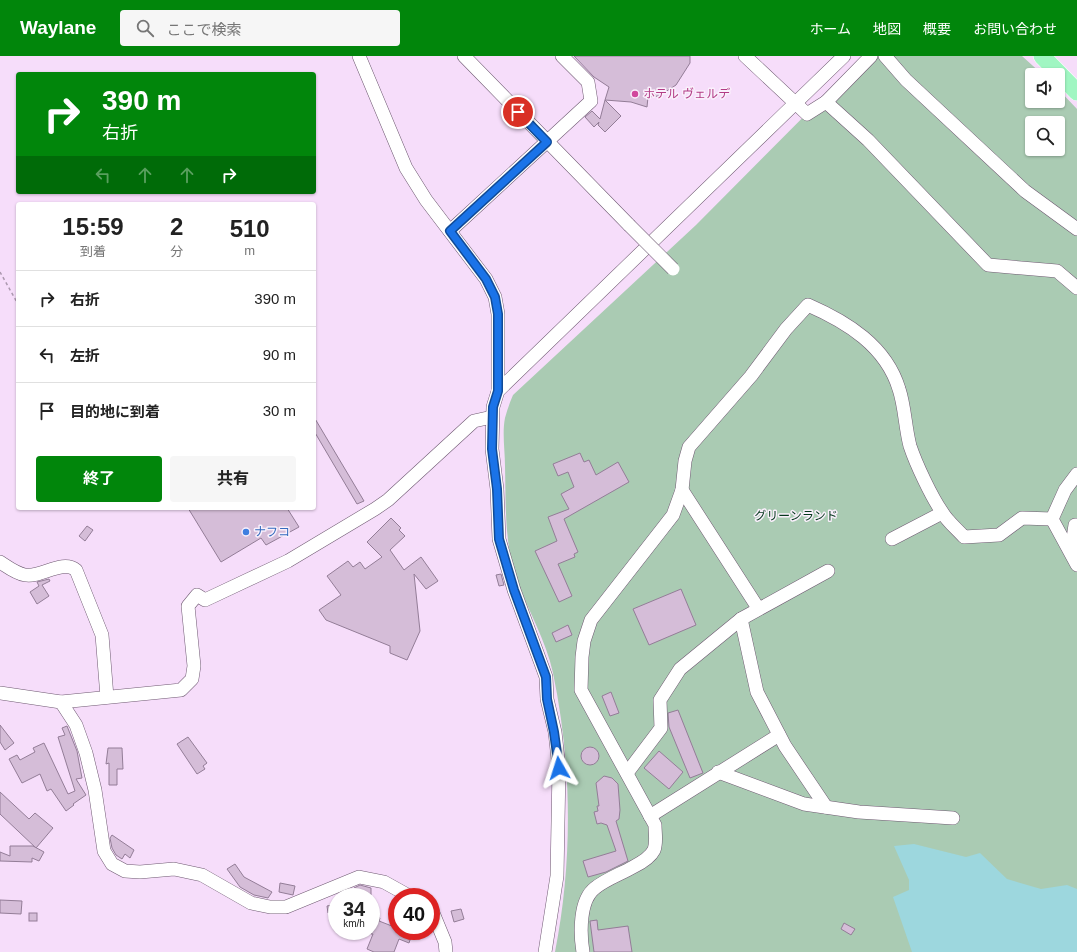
<!DOCTYPE html>
<html lang="ja">
<meta charset="utf-8">
<style>
:root{--surface:#fff;--page:#f6f6f6;--text:#222;--muted:#767676;--line:#e0e0e0;--accent:#01860b}
body{margin:0;font-family:Arial,"Noto Sans JP",sans-serif;background:var(--page);color:var(--text);height:100vh;display:flex;flex-direction:column;font-size:15px;white-space:nowrap}
*{box-sizing:border-box;margin:0}
p{font-size:13px;color:var(--muted)}
.icon{flex:none;width:22px;height:22px;fill:none;stroke:currentColor;stroke-width:2;stroke-linecap:round;stroke-linejoin:round}
.map{position:relative;flex:1;overflow:hidden}
.panel{position:absolute;left:16px;top:146px;width:300px;height:308px;display:flex;flex-direction:column;background:var(--surface);border-radius:4px;box-shadow:0 1px 3px #0004}
.panel>*{flex:none}
.top-card{position:absolute;left:16px;top:16px;width:300px;height:122px;border-radius:4px;box-shadow:0 1px 3px #0004;background:#01860b;color:#fff;overflow:hidden}
.buttons{position:absolute;left:1025px;top:12px;display:grid;gap:8px}
.buttons a{display:grid;place-items:center;width:40px;height:40px;border-radius:4px;background:var(--surface);box-shadow:0 1px 3px #0004;font-size:20px}
.speed{position:absolute;left:328px;top:832px;display:flex;gap:8px;font-size:20px;font-weight:700;text-align:center}
.speed>*{display:grid;place-content:center;width:52px;height:52px;border-radius:50%;background:var(--surface);box-shadow:0 1px 3px #0004;line-height:1}
.speed small{font-size:10px;font-weight:400}
.speed .limit{border:6px solid #d22;background:#fff;color:#111}
.pin{position:absolute;display:grid;place-items:center;width:34px;height:34px;color:#fff;margin:-17px;border:2px solid #fff;border-radius:50%;box-shadow:0 1px 4px #0007}
.me{position:absolute;width:44px;margin:-22px;rotate:354deg;stroke-linejoin:round;filter:drop-shadow(0 0 3px #0008)}
.turn{display:flex;align-items:center;gap:14px;height:84px;padding:0 20px;font-size:18px}
.turn .icon{width:52px;height:52px;stroke-width:2.5}
.turn b{display:block;font-size:28px;line-height:34px}
.lanes{display:flex;align-items:center;height:38px;padding:0 20px;background:#0003;justify-content:center;gap:20px;direction:ltr}
.lanes .off{opacity:.35}
.eta{display:flex;justify-content:space-evenly;align-items:center;height:68px;text-align:center}
.eta b{font-size:24px;font-weight:700;line-height:28px}
.primary-button{display:flex;gap:8px;margin-top:auto;padding:8px 20px}
.primary-button a{flex:1;height:46px;border-radius:4px;background:var(--accent);color:#fff;font-size:16px;font-weight:700;line-height:46px;text-align:center}
.primary-button a+a{background:var(--page);color:var(--text)}
ul{padding:0;list-style:none}
li{display:flex;align-items:center;gap:12px;height:56px;padding:0 20px;border-top:1px solid var(--line)}
li div{flex:1}
li b{display:block;font-size:15px}
li em{font-style:normal}
header{display:flex;align-items:center;gap:24px;box-sizing:border-box;height:56px;padding:0 20px;background:var(--accent);color:#fff}
header strong{font-size:19px}
nav{display:flex;gap:22px;margin-inline-start:auto;font-size:14px}
.search{width:280px;height:36px;background:var(--page);display:flex;align-items:center;gap:10px;box-sizing:border-box;padding:0 14px;border-radius:4px;color:var(--muted);font-size:15px}
.map>svg:first-child{display:block}
.green{fill:#aacbb3;fill-rule:evenodd}
.water{fill:#9dd7de}
.building{fill:#d5bdd8;stroke:#937d97}
.lines{fill:none;stroke-linecap:round;stroke-linejoin:round}
.minor-casing{stroke:#6e5971;stroke-width:14}
.major-casing{stroke:#fff;stroke-width:18}
.path{stroke:#ab98ae;stroke-width:1.5;stroke-dasharray:3 3;stroke-linecap:butt}
.minor{stroke:#fff;stroke-width:13}
.major{stroke:#a0f6c2;stroke-width:17}
.minor-bridge-casing{stroke:#6e5971;stroke-width:14;stroke-linecap:butt}
.minor-bridge{stroke:#fff;stroke-width:13}
.route-casing{stroke:#114b97;stroke-width:10}
.route{stroke:#1a73e8;stroke-width:7}
.hotel-dot{fill:#d1479c;stroke:#faf0fc;stroke-width:1.5}
.shop-dot{fill:#3f7fe0;stroke:#faf0fc;stroke-width:1.5}
.labels{text-anchor:middle;dominant-baseline:central;stroke-width:3;stroke-linejoin:round;paint-order:stroke}
.hotel-label{font-size:12px;fill:#b23c85;stroke:#faf0fc;text-anchor:start}
.park-label{font-size:12px;fill:#04381c;stroke:#faf0fc}
.shop-label{font-size:12px;fill:#366cbe;stroke:#faf0fc;text-anchor:start}
</style>
<header>
<strong>Waylane</strong>
<div class="search"><svg class="icon" aria-label="search" viewBox="0 0 24 24"><circle cx="10" cy="10" r="6"/><path d="M15 15l6 6"/></svg>ここで検索</div>
<nav><a>ホーム</a><a>地図</a><a>概要</a><a>お問い合わせ</a></nav>
</header>
<div class="map">
<svg width="1077" height="896" viewBox="0 0 1077 896">
<rect width="100%" height="100%" fill="#f6ddfa"/>
<path class="green" d="M864 0H1022L1043 19H1032V45H1058V33L1077 53V896H555C573 805 572 708 553 617 546 584 528 555 517 524 504 488 506 448 505 410 505 395 502 377 505 362 507 354 510 346 513 339L696 169ZM1032 67H1058V93H1032Z"/>
<polygon class="water" points="914,788 966,801 980,797 1007,823 1041,833 1067,829 1077,833 1077,896 912,896 893,841 909,834 909,824 894,790"/>
<g class="building">
<polygon points="574,0 690,0 690,7 676,29 659,40 648,41 647,51 631,46 605,44 609,31 594,21"/>
<polygon points="605,44 621,60 605,76 598,69 599,66 594,71 585,61 592,55 600,63"/>
<polygon points="314,361 364,445 357,448 314,375"/>
<polygon points="580,397 584,406 589,404 596,419 618,406 629,426 564,463 578,496 574,498 575,501 558,508 572,540 559,546 535,495 557,485 548,461 569,453 561,438 574,431 568,416 558,420 553,408"/>
<polygon points="188,452 287,452 299,471 266,489 261,482 221,506"/>
<polygon points="391,462 401,472 399,474 405,480 390,494 404,514 421,501 438,525 426,533 414,518 420,575 407,604 390,597 390,590 326,564 319,554 341,539 327,520 348,505 353,511 360,506 365,513 382,501 367,486"/>
<polygon points="87,470 93,474 85,485 79,480"/>
<polygon points="501,518 504,529 499,530 496,519"/>
<polygon points="49,523 50,525 42,529 49,540 37,548 30,536 39,530 37,526"/>
<polygon points="681,533 696,569 649,589 633,553"/>
<polygon points="568,569 572,579 556,586 552,577"/>
<polygon points="611,636 619,657 610,660 602,640"/>
<polygon points="678,654 703,717 690,722 669,671 668,657"/>
<polygon points="0,669 14,687 5,694 0,686"/>
<polygon points="67,670 77,695 82,722 76,723 86,739 73,748 74,749 66,755 51,733 47,735 40,718 22,727 9,703 17,699 20,704 35,696 33,692 44,687 68,738 75,735 58,681 65,679 62,672"/>
<polygon points="188,681 207,707 203,710 205,713 197,718 177,688"/>
<circle cx="590" cy="700" r="9"/>
<polygon points="108,692 122,692 123,713 117,713 117,729 109,729 109,707 106,708"/>
<polygon points="659,695 683,716 669,733 644,712"/>
<polygon points="604,720 612,722 618,728 620,754 619,763 616,765 628,805 606,816 588,821 583,805 616,795 607,769 601,767 597,768 594,756 598,755 597,750 599,750 596,727"/>
<polygon points="0,736 29,763 35,757 53,772 36,792 0,758"/>
<polygon points="112,779 134,794 130,802 125,798 122,803 116,799 112,792 110,782"/>
<polygon points="10,790 33,790 44,796 39,805 32,802 32,806 0,805 0,796 10,800"/>
<polygon points="235,808 244,821 272,836 268,842 254,839 240,831 227,813"/>
<polygon points="280,827 295,830 293,839 279,836"/>
<polygon points="360,829 371,832 371,839 368,841 354,841 354,832"/>
<polygon points="0,844 22,845 21,858 0,857"/>
<polygon points="337,848 337,856 328,857 327,850"/>
<polygon points="461,853 464,863 454,866 451,855"/>
<rect x="29" y="857" width="8" height="8"/>
<polygon points="371,860 380,862 379,865 397,872 397,875 413,875 409,887 399,883 394,896 374,896 367,893 373,878 371,878"/>
<polygon points="597,864 598,874 628,870 632,896 594,896 590,865"/>
<polygon points="844,867 855,873 851,879 841,873"/>
</g>
<g class="lines">
<g class="minor-casing">
<g id="minor">
<polyline points="359,0 406,112 426,144 486,223 495,241 498,258 498,335"/>
<polyline points="464,0 629,169"/>
<polyline points="745,0 807,58 826,46 871,0"/>
<polyline points="885,0 906,24 1025,135 1077,173"/>
<polyline points="826,46 868,84 988,209 1057,215 1077,232"/>
<polyline points="450,175 591,45 588,26 562,0"/>
<polyline points="682,434 758,552"/>
<polyline points="1052,463 1077,509"/>
<polyline points="1052,463 1065,434 1077,418"/>
<polyline points="892,483 942,457"/>
<polyline points="1071,496 1075,469 1077,469"/>
<path d="M0 506C8 511 15 517 25 519 41 522 62 503 76 514L102 579 107 641"/>
<polyline points="741,563 757,636 785,690 826,751"/>
<polyline points="0,637 61,646 181,634 192,623 194,610 188,550 197,539 205,544 288,505 375,453 388,444 474,365 492,361"/>
<polyline points="61,646 76,669 86,697 95,734 104,795 112,808 125,815 140,816 174,813 202,819 251,847 270,851 286,851 359,821 384,826 411,841"/>
<polyline points="718,716 804,748 859,756 953,762"/>
<polyline points="627,717 661,672 660,644 680,613 741,563 828,515"/>
<polyline points="650,760 779,679"/>
<polyline points="431,852 445,886 446,896"/>
<polyline points="545,896 557,820 559,712 555,676 547,643 546,621 514,534 499,483 497,433 492,393 493,351 498,335 844,0"/>
<path d="M583 896C580 878 579 844 595 832 606 823 621 818 633 811 641 807 650 802 654 794 657 786 655 778 655 769L581 634 582 601 584 585 591 564 673 459 682 434 685 405 689 391 751 320 786 273 808 249C847 266 886 290 899 333 905 351 905 371 910 390 916 408 931 440 942 456 947 465 957 473 964 481L999 479 1022 462 1052 463"/>
</g>
</g>
<g class="major-casing">
<polyline id="major" points="1042,0 1077,36"/>
</g>
<polyline class="path" points="0,216 18,248"/>
<use href="#minor" class="minor"/>
<use href="#major" class="major"/>
<g class="minor-bridge-casing">
<polyline id="minor-bridge" points="629,169 673,213"/>
</g>
<use href="#minor-bridge" class="minor-bridge"/>
</g>
<g class="lines">
<g class="route-casing">
<polyline id="route" points="518,56 547,86 450,175 486,223 495,241 498,258 498,335 493,351 492,393 497,433 499,483 514,534 546,621 547,643 554,676 559,712"/>
</g>
<use href="#route" class="route"/>
</g>
<circle class="hotel-dot" cx="635" cy="38" r="4"/>
<circle class="shop-dot" cx="246" cy="476" r="4"/>
<g class="labels">
<g class="hotel-label">
<text x="643" y="38">ホテル ヴェルデ</text>
</g>
<g class="park-label">
<text x="796" y="460">グリーンランド</text>
</g>
<g class="shop-label">
<text x="254" y="476">ナフコ</text>
</g>
</g>
</svg>
<div class="buttons">
<a><svg class="icon" aria-label="sound" viewBox="0 0 24 24"><path d="M4 9h4l5-4v14l-5-4H4zM17 9q2 3 0 6"/></svg></a>
<a><svg class="icon" aria-label="search" viewBox="0 0 24 24"><circle cx="10" cy="10" r="6"/><path d="M15 15l6 6"/></svg></a>
</div>
<div class="speed"><div>34<small>km/h</small></div><div class="limit">40</div></div>
<div class="pin" style="left:518px;top:56px;background:#d93025"><svg class="icon" aria-label="arrive" viewBox="0 0 24 24"><path d="M6 21V4h12l-3 4 3 4H6"/></svg></div>
<svg class="me" style="left:559px;top:712px" viewBox="-20 -20 40 40"><path d="M0-17L14 15 0 8-14 15z" fill="#1a73e8" stroke="#fff" stroke-width="4"/></svg>
<div class="top-card">
<div class="turn"><svg class="icon" aria-label="right" viewBox="0 0 24 24"><path d="M7 20v-9h11M14 6l5 5-5 5"/></svg><div><b>390 m</b>右折</div></div>
<div class="lanes"><svg class="icon off" aria-label="left" viewBox="0 0 24 24"><path d="M17 20v-9H6M10 6l-5 5 5 5"/></svg><svg class="icon off" aria-label="ahead" viewBox="0 0 24 24"><path d="M12 20V5M6 11l6-6 6 6"/></svg><svg class="icon off" aria-label="ahead" viewBox="0 0 24 24"><path d="M12 20V5M6 11l6-6 6 6"/></svg><svg class="icon" aria-label="right" viewBox="0 0 24 24"><path d="M7 20v-9h11M14 6l5 5-5 5"/></svg></div>
</div>
<section class="panel">
<div class="eta">
<div><b>15:59</b><p>到着</p></div>
<div><b>2</b><p>分</p></div>
<div><b>510</b><p>m</p></div>
</div>
<ul>
<li><svg class="icon" aria-label="right" viewBox="0 0 24 24"><path d="M7 20v-9h11M14 6l5 5-5 5"/></svg><div><b>右折</b></div><em>390 m</em></li>
<li><svg class="icon" aria-label="left" viewBox="0 0 24 24"><path d="M17 20v-9H6M10 6l-5 5 5 5"/></svg><div><b>左折</b></div><em>90 m</em></li>
<li><svg class="icon" aria-label="arrive" viewBox="0 0 24 24"><path d="M6 21V4h12l-3 4 3 4H6"/></svg><div><b>目的地に到着</b></div><em>30 m</em></li>
</ul>
<div class="primary-button"><a>終了</a><a>共有</a></div>
</section>
</div>
